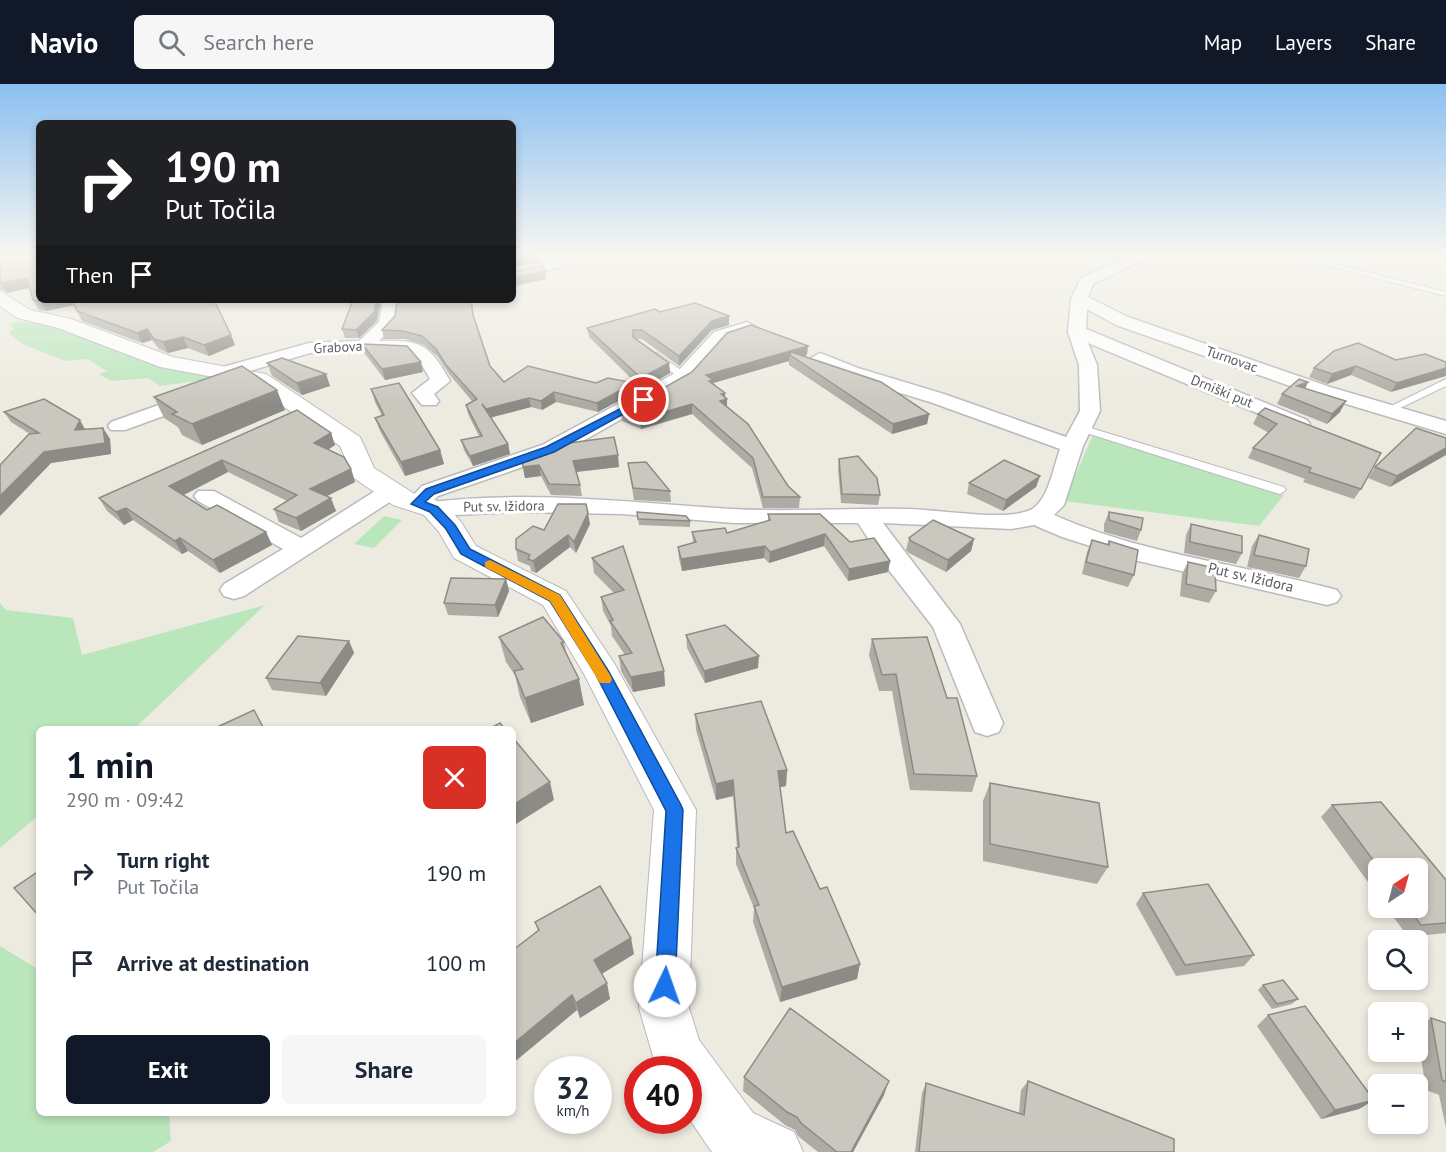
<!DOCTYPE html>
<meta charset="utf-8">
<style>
:root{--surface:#fff;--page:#f6f6f7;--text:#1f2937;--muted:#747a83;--accent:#111827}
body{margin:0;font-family:"PT Sans",sans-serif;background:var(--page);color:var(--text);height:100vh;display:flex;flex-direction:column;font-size:22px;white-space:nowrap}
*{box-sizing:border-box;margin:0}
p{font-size:20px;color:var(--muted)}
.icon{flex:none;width:33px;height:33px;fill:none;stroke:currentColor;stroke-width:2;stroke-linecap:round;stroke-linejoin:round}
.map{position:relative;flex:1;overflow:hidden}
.panel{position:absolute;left:36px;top:642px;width:480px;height:390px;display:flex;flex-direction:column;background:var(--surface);border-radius:9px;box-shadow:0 3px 9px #0003}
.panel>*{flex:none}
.top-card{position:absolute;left:36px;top:36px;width:480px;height:183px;border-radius:9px;box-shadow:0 3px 9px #0003;background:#202124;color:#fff;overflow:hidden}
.needle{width:39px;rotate:36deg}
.tools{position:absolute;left:1368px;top:774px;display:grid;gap:12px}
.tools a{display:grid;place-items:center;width:60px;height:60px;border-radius:9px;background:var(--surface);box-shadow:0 3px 9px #0003;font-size:30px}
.speed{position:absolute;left:534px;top:972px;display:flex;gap:12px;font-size:30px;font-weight:700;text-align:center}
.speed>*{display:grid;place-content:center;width:78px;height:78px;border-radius:50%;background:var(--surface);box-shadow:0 3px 9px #0003;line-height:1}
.speed small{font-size:15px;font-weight:400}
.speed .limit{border:9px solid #d22;background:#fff;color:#111}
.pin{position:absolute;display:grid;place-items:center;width:51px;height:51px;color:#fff;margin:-26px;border:3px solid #fff;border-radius:50%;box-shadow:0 2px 6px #0007}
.me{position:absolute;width:66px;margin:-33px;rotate:3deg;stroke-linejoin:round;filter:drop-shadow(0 0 4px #0008)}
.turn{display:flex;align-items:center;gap:21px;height:126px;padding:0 30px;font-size:27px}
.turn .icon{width:78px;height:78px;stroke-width:2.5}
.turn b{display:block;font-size:42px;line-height:51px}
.then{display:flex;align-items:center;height:57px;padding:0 30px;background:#0003;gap:12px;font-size:22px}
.round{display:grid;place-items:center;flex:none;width:63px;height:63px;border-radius:9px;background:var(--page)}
.head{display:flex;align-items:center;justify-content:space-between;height:102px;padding:0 30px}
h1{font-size:36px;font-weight:800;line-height:45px;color:var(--accent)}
.action{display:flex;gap:12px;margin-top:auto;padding:12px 30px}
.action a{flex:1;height:69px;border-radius:9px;background:var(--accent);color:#fff;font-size:24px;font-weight:800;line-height:69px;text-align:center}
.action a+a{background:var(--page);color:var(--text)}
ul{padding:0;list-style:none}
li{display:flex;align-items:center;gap:18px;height:90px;padding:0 30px}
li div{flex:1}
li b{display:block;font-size:22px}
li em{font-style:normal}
header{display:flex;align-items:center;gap:36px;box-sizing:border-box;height:84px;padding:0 30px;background:var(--accent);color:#fff}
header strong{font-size:28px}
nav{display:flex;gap:33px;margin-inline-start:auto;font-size:21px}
.search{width:420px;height:54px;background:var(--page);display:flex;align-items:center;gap:15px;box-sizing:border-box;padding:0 21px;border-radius:9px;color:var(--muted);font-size:22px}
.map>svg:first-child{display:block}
.green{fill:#bae6bc}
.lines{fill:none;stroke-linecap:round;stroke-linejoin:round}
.lane-casing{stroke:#b8bac0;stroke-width:2}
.street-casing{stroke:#b8bac0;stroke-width:3}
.secondary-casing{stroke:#b6b9c0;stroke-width:2}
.lane{fill:#fff;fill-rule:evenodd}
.street{fill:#fff;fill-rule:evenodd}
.secondary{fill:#fff;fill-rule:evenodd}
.wall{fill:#aeaba4}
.shaded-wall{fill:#8d8b86}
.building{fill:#cac7bf;stroke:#8d8b86;stroke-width:1.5}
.route{fill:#1a73e8;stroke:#114b97;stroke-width:1.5}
.slow{fill:#f59e0b}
.labels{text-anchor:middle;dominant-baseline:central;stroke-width:6;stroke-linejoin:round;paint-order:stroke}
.far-street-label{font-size:14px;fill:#595c62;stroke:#fff}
.street-label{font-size:15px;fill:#595c62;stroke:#fff}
</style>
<header>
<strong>Navio</strong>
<div class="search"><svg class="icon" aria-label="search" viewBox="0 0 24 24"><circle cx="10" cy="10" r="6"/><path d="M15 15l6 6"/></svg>Search here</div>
<nav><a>Map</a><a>Layers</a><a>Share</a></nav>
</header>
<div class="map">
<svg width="1446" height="1068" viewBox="0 0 1446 1068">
<rect width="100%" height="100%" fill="#edebe0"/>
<g class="green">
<polygon points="15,238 38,239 218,294 160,302 149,294 111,297 99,290 107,287 88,275 65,277 23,260 9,249 14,245 9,241"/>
<polygon points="1093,351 1284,411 1259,442 1064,417"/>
<polygon points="384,432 402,436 374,464 354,460"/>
<polygon points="0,519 6,526 73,534 82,571 265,521 134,645 39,645 39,731 0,764"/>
<polygon points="0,862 39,886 39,1029 169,1029 171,1057 153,1068 0,1068"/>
</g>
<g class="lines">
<g class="lane-casing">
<g id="lane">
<polygon points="1286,171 1299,171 1446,208 1446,212"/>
<polygon points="651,269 657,269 689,292 680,294 651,273"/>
<polygon points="1446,295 1446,302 1392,328 1383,326"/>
<polygon points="1081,341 1284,403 1286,406 1280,410 1276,409 1077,346 1075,344"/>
</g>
</g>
<g class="street-casing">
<g id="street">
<polygon points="532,171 549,171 562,180 560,183 513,194 513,186 542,179"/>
<path d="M1134 171H1153L1093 200 1088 213 1128 233 1330 303 1446 337V350L1316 311 1116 241 1087 225 1086 245 1307 336 1310 340 1307 344H1293L1088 259 1097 281 1100 327 1083 362 1064 421 1054 431C1144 471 1242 480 1337 506L1341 512 1337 518 1327 521 1134 476 1062 453 1034 441 1011 445 883 439 960 540 1003 639 999 648 987 652 975 648 933 543 888 485 858 439H734L622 430 515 428 434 432 425 430 422 426 409 425 405 420 422 402 542 361 677 288 714 248 747 238 756 243 753 247 726 256 691 296 558 371 438 412 432 418C532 406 633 419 732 425 790 428 848 424 905 425 937 425 1000 437 1028 427 1048 420 1053 384 1060 365L930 318 844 292 814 278 811 274 820 269 858 284 944 310 1066 353 1080 327 1079 281 1068 248 1071 215 1081 194Z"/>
<path d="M383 216H399L395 240 379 257C422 256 429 260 450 297L434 310 439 317 436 321H422L412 309 430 295 419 276 411 270 393 267 310 269 226 294 217 288 219 284 309 259 359 257 379 238Z"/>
<polygon points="195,308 202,310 205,314 202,318 125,346 111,346 108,342 111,338"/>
<polygon points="391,400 399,402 403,407 399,412 244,512 234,515 224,512 220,506 224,500 283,465 198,417 194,412 198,407 214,407 301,454 383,402"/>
</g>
</g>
<g class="secondary-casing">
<polygon id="secondary" points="0,207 30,226 71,235 173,273 266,290 360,353 374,384 413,409 444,419 461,438 476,462 566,507 614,579 696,726 689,924 699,956 753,1029 794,1048 803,1068 712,1068 688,1033 688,986 657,986 639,924 654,726 584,590 543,521 454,474 439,448 424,431 393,421 354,394 340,362 251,300 160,283 58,244 17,234 0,222"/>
</g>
<use href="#lane" class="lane"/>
<use href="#street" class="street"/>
<use href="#secondary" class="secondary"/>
</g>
<g class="wall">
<polygon points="0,171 39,171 39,216 165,218 235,261 209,272 188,264 168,269 159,265 152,256 142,259 82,237 74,221 46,227 39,226 33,216 30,204 7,209 0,205"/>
<polygon points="397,216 472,216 474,235 490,282 504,298 596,299 635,308 598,328 556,318 542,326 531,323 490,334 508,360 510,370 473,382 464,366 461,356 479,352 468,330 466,321 472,317 449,290 438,273 424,261 405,255 384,255 382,246 395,232"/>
<polygon points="660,228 729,241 712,246 679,282 642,255 636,255 669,279 670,289 642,305 589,253 587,244"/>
<polygon points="377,237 359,254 345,254 342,245"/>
<polygon points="727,249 807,271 804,272 929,330 927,340 892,350 789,281 789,277 713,299 725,309 727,323 788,402 800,413 799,424 763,424 752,384 692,330 641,345 622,337 621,328 692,288"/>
<polygon points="362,260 423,288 385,296 365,270"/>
<polygon points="1425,270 1391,308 1351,291 1327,300 1309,293 1314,284 1396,276"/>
<polygon points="267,279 326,290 330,302 302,311 272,292"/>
<polygon points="1308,298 1305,305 1340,328 1327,340 1277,320 1282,310"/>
<polygon points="371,305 440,366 444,380 405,392 380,347 375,334 382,332 375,318"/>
<polygon points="154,313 285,326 202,361 182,351 178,343 164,334"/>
<polygon points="1265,324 1361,405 1354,415 1303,398 1305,395 1248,374 1253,364 1269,349 1253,340 1258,330"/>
<polygon points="297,326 331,349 335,361 328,366 351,385 355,398 327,412 336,427 301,447 279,438 274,425 287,417 228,388 183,411 207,426 266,448 272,461 220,489 188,467 182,470 133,436 124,441 107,427 99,414"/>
<polygon points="4,328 86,346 103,344 110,355 111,370 51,379 0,432 0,381 30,350 11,338"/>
<polygon points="1446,354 1390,403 1368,394 1375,383"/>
<polygon points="521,374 619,383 576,388 580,401 582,412 551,411 541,392 525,394"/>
<polygon points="839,375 880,411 878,421 841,419 838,385"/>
<polygon points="628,379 670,407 671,418 634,416"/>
<polygon points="1040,392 1036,403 1003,427 967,410 969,399"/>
<polygon points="637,428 690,437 690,443 639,441"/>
<polygon points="1109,428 1141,446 1137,457 1104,448 1104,440"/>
<polygon points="768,430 850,458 890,477 888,488 848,497 824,462 769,479 764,474 682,487 679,475 678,463 693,459 692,448 727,449 768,437"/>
<polygon points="590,440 576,469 570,463 536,489 531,487 530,482 518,477 516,465 544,446"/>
<polygon points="1191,440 1242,469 1236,480 1184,469 1186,451"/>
<polygon points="1259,451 1306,482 1299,494 1247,483 1252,462"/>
<polygon points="909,454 974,455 971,467 946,488 909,469 906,466"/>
<polygon points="1092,456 1107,460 1109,457 1134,491 1128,503 1082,490 1087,468"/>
<polygon points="623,462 664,587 665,602 633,608 621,587 619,572 625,571 612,552 611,542 603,527 601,513 614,509 594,489 592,474"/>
<polygon points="1188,478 1216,507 1209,519 1180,512 1182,490"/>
<polygon points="506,495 509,507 498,533 448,531 444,519"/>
<polygon points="686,551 758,584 705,599 687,564"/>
<polygon points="499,553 564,558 566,568 584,621 531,639 520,613 515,591 506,578"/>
<polygon points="872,555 977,692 972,708 910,706 892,607 879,607 869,571"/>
<polygon points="349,557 354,569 326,612 272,606 266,594"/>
<polygon points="695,630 787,686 786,702 780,703 786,749 857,895 780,918 753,838 754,824 736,780 736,764 737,764 733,712 716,716 696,646"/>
<polygon points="990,699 1108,783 1097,800 983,777 983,717"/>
<polygon points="1332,721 1446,796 1446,849 1408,853 1387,824 1418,824 1378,784 1378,812 1321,733"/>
<polygon points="1143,809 1254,871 1244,882 1176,892 1136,820"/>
<polygon points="535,838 634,870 602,890 610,915 580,934 577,926 513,979 513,866 538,847"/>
<polygon points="1263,901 1298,915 1292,920 1272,925 1258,906"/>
<polygon points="1268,931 1374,1016 1359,1025 1321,1035 1257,942"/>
<polygon points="1431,934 1446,939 1446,1044 1439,1011 1426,1006 1418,954 1418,943"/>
<polygon points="744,993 884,1011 853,1068 818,1068 798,1052 795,1046 785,1041 743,1007"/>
<polygon points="1028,997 1174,1068 915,1068 922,1009 926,999 1019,1029 1021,1006"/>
</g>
<g class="shaded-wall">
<polygon points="533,171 536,171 537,178 513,184 513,176"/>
<polygon points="545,187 546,195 514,202 513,194"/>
<polygon points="27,194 32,203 7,209 1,199"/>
<polygon points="46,216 79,216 80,220 46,227 40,217"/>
<polygon points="377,216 381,216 377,237 359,254 356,246"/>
<polygon points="729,232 729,241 712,246 679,282 679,272 712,237"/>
<polygon points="147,245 152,256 142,259 137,249"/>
<polygon points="231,251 235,261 209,272 204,261"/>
<polygon points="183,253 188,264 168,269 163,258"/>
<polygon points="808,262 807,271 795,275 790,271 789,277 713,299 713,305 706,291"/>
<polygon points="421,278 423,288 385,296 382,285"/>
<polygon points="669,279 670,289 642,305 641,294"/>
<polygon points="1356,282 1351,291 1327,300 1332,290"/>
<polygon points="1446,284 1446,292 1391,308 1397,299"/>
<polygon points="326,290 330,302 302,311 297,299"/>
<polygon points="1308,298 1303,309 1297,302"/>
<polygon points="634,299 635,308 598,328 597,319"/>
<polygon points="277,306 285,326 202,361 192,340"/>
<polygon points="554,308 556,318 542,326 541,317"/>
<polygon points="725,309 725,315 727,315 727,325 720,327 721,310"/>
<polygon points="529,314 531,323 488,334 486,325"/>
<polygon points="1346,317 1340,328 1327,340 1332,330"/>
<polygon points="692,320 692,330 641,345 640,335"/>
<polygon points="929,330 927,340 892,350 893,340"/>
<polygon points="80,336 86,347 75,346"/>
<polygon points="103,344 110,355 111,370 51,379 0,432 0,412 44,368"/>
<polygon points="331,349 335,361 319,371 314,359"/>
<polygon points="508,360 510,370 473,382 470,372"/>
<polygon points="1446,364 1446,371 1390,403 1397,392"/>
<polygon points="440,366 444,380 405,392 401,378"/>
<polygon points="618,371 619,383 575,388 573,377"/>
<polygon points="222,376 228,388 176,415 169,402"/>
<polygon points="539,381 541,392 525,394 523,383"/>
<polygon points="351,385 355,398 315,418 310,405"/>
<polygon points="1040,392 1036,403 1003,427 1006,416"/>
<polygon points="331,414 336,427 301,447 296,434"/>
<polygon points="126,424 133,436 124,441 116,428"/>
<polygon points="588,429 590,440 576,469 574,458"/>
<polygon points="266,448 272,461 220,489 213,476"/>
<polygon points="825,450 824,462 769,479 770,468"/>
<polygon points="568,451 570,463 536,489 533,477"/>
<polygon points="180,454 188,467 182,470 175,457"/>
<polygon points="974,455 971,467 946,488 948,476"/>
<polygon points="765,462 764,474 682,487 681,475"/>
<polygon points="890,477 888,488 848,497 849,485"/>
<polygon points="506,495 509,507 498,533 495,521"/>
<polygon points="349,557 354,569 326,612 320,599"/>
<polygon points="759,572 758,584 705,599 704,587"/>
<polygon points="664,587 665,602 633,608 631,593"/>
<polygon points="579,595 584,621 531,639 525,614"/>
<polygon points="787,686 786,702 776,704 778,687"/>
<polygon points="733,696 733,712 716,716 716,700"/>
<polygon points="550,698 554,716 513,742 513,721"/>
<polygon points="631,854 634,870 598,892 594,876"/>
<polygon points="860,880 857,895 780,918 782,903"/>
<polygon points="607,899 610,915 580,934 576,919"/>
<polygon points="572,911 577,926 513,979 513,960"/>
<polygon points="889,997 884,1011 853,1068 851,1068"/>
<polygon points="1374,1016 1359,1025 1321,1035 1335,1026"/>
</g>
<g class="building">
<polygon points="0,171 39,171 39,216 46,216 40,217 33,216 27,194 1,199 0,198"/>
<polygon points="513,171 533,171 513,176"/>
<polygon points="543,181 545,187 513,194 513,188"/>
<polygon points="72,216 163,216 167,219 177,216 214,216 231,251 204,261 183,253 163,258 154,255 147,245 137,249 77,227"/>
<polygon points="353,216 377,216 374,228 356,246 342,245"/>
<polygon points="397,216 471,216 473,231 490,282 504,298 528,282 596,299 608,294 634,299 597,319 554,308 541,317 529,314 486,325 482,320 508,360 470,372 461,356 482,352 466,321 477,315 446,281 436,265 422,252 403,247 382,246 395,232"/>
<polygon points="695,219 729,232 712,237 679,272 642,246 633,246 633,253 669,279 641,294 587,244 655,225 660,228"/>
<polygon points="751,241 808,262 706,291 713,296 709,297 725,309 721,310 727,315 720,317 748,340 788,402 800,413 763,413 753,374 692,320 640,335 621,328 692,288 727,249"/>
<polygon points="1358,259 1396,276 1425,270 1446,278 1446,284 1397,299 1356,282 1332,290 1314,284 1334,267"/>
<polygon points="362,260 407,262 421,278 382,285"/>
<polygon points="791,268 881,298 929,330 893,340 790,271"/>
<polygon points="282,274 326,290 297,299 267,279"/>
<polygon points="242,282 277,306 192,340 172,330 177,328 154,313"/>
<polygon points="1299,295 1308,298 1297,302 1346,317 1332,330 1282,310"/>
<polygon points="399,299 440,366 401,378 375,334 384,331 371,305"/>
<polygon points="44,315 80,336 75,346 103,344 105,359 44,368 0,412 0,381 29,350 39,349 4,328"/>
<polygon points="1265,324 1381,369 1361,405 1309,388 1311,384 1253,364 1277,340 1258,330"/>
<polygon points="297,326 331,349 314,359 344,373 351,385 310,405 331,414 296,434 274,425 297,411 222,376 169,402 207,426 217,421 266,448 213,476 180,454 175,457 126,424 116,428 99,414"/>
<polygon points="1416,344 1446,354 1446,364 1397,392 1375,383"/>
<polygon points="614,353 618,371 573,377 580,401 549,400 539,381 523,383 521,374 561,360"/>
<polygon points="858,372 877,394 880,411 842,410 839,375"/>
<polygon points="1004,376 1040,392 1006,416 969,399"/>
<polygon points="646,378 670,407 633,404 628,379"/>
<polygon points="558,420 586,420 588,429 574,458 568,451 533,477 528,475 530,471 516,465 516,455 533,442 544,446"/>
<polygon points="637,428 686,432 690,437 638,435"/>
<polygon points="1109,428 1143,434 1141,446 1109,436"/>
<polygon points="768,430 820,430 850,458 874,454 890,477 849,485 825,450 770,468 765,462 681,475 678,463 696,458 692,448 725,444 727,449 770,436"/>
<polygon points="933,436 974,455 948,476 911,457 909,454"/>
<polygon points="1191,440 1242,452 1242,469 1190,458"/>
<polygon points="1259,451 1309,465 1306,482 1254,471"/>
<polygon points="1092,456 1109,461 1109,457 1138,466 1134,491 1086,478"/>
<polygon points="623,462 664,587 631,593 619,572 632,569 610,537 613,536 601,513 624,506 592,474"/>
<polygon points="1188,478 1215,484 1216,507 1186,500"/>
<polygon points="451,494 506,495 495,521 444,519"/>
<polygon points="543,533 564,558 561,559 579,595 525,614 514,587 523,585 499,553"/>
<polygon points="725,541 759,572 704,587 686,551"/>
<polygon points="298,552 349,557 320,599 266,594"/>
<polygon points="927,553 947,614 957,614 977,692 914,690 896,590 882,591 872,555"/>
<polygon points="761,617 787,686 778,687 786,749 793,747 820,805 827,803 860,880 782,903 754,822 759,821 736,764 739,763 733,696 716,700 695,630"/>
<polygon points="254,626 264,645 213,645"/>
<polygon points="500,639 505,645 489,645"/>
<polygon points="513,654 550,698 513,721"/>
<polygon points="990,699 1099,719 1108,783 990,760"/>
<polygon points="1381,718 1446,796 1446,839 1421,841 1408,824 1418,824 1418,784 1379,784 1332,721"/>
<polygon points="39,787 39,832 14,804"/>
<polygon points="1208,800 1254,871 1185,881 1143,809"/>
<polygon points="600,802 631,854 594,876 607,899 576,919 572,911 513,960 513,866 539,846 535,838"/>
<polygon points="1283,896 1298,915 1277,920 1263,901"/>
<polygon points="1305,922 1374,1016 1335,1026 1268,931"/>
<polygon points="790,924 889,997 851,1068 837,1068 801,1039 797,1033 787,1028 744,993"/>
<polygon points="1431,934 1446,939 1446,998 1442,996"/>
<polygon points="1028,997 1174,1055 1174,1068 919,1068 926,999 1024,1031"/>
</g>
<linearGradient id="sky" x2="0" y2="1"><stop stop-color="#8abff1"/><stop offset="0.53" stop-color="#f7f6f1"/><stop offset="1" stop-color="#f7f6f1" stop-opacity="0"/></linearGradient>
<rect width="1446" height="320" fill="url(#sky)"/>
<polygon class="route" points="641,314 649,316 554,368 434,410 425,418 438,423 455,441 470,465 560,511 609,588 681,721 683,726 675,902 672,909 665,912 658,909 655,902 666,727 595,589 550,517 461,470 446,445 430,428 411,420 426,405 546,363"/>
<polygon class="slow" points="490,476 560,511 610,591 612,595 610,599 600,599 550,517 485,483 485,478"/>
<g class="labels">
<g class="far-street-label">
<text transform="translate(338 263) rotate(-3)">Grabova</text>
<text transform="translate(1232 275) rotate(19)">Turnovac</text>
<text transform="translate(1222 307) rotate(22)">Drniški put</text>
<text transform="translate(504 422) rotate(-1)">Put sv. Ižidora</text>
</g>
<g class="street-label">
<text transform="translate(1251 493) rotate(13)">Put sv. Ižidora</text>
</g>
</g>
</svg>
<div class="tools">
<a><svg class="needle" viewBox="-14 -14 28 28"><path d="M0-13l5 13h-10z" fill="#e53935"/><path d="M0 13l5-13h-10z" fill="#747a83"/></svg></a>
<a><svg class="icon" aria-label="search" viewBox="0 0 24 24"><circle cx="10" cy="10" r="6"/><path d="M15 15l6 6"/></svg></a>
<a>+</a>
<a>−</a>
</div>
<div class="speed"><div>32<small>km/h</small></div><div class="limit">40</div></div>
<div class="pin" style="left:644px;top:316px;background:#d93025"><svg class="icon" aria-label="arrive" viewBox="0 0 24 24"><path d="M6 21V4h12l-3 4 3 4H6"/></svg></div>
<svg class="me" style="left:665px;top:902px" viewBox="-20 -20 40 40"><circle r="19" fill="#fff"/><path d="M0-13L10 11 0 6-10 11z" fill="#1a73e8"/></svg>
<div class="top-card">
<div class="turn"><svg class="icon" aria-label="right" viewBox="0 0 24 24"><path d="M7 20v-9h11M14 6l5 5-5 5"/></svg><div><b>190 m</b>Put Točila</div></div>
<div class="then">Then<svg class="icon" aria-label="arrive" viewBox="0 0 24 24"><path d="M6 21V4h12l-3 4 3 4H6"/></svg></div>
</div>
<section class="panel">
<div class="head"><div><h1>1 min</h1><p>290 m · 09:42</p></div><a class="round" style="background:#d93025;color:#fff"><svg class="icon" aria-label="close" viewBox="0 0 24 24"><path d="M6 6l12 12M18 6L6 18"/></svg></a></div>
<ul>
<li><svg class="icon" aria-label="right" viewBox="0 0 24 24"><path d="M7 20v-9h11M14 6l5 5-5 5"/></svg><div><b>Turn right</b><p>Put Točila</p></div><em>190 m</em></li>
<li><svg class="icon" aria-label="arrive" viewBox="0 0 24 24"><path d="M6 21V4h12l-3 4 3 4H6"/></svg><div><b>Arrive at destination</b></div><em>100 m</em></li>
</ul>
<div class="action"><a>Exit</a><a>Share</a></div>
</section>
</div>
